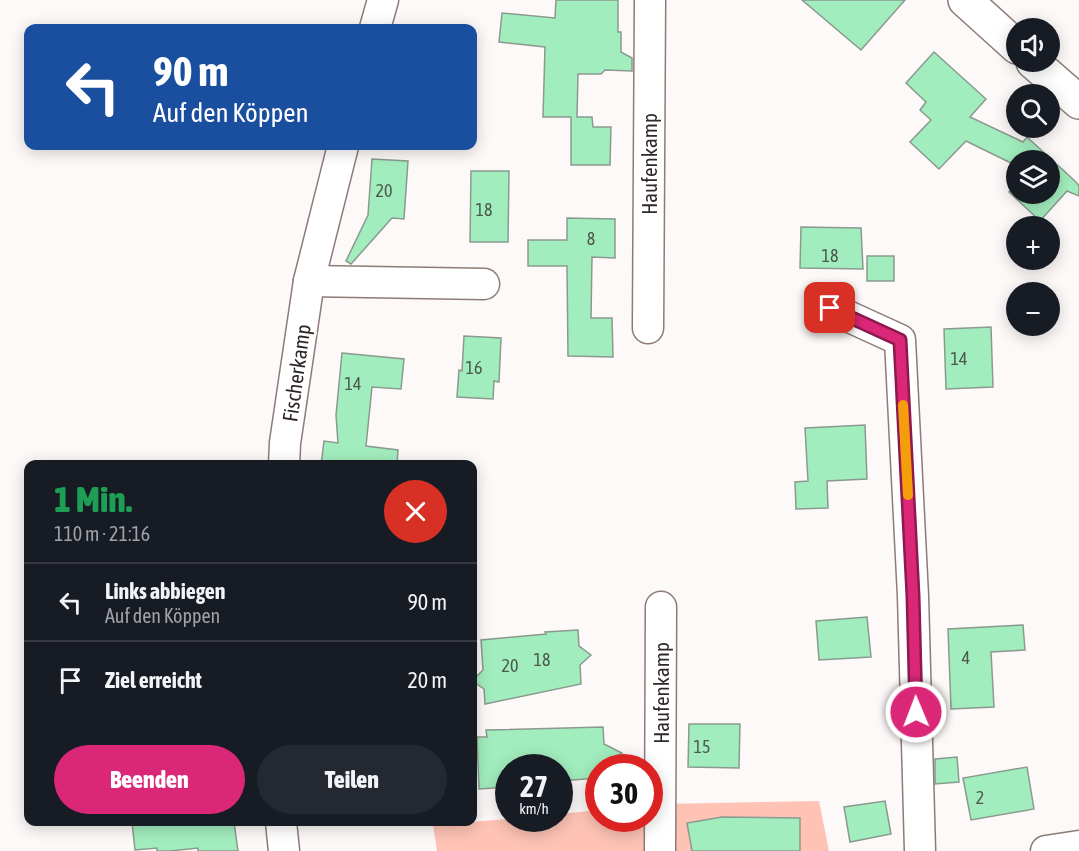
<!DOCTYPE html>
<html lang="de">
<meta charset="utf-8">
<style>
:root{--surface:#171b24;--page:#242831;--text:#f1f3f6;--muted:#9ea1a6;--line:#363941;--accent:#db2777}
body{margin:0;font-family:"Asap Condensed",sans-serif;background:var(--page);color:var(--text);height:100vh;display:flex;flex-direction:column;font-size:22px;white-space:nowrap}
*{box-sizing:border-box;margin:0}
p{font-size:20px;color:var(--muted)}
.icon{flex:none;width:33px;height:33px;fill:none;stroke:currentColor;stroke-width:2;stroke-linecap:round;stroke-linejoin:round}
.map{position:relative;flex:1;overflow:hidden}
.drawer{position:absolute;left:24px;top:460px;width:453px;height:366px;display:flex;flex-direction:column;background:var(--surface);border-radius:12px;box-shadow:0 3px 15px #0003}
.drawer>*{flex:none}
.banner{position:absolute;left:24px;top:24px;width:453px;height:126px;border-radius:12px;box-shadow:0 3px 15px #0003;background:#1a4fa0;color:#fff;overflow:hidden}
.controls{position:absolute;left:1006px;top:18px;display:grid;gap:12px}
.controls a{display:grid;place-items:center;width:54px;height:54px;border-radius:50%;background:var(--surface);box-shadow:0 3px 15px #0003;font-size:30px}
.speed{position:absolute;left:495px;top:754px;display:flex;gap:12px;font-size:30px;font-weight:700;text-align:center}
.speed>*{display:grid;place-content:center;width:78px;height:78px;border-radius:50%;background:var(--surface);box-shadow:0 3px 15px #0003;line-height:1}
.speed small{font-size:15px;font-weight:400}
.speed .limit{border:9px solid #d22;background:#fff;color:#111}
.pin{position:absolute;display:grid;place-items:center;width:51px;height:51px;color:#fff;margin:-26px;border-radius:12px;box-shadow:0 3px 9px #0006}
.me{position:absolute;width:66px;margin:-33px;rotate:359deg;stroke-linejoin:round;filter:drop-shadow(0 0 4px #0008)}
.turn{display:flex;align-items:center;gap:21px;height:126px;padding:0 30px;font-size:27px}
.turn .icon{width:78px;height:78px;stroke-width:2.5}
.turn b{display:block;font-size:42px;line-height:51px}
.round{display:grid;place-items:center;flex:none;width:63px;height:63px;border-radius:32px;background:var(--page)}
.overview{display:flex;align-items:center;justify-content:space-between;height:102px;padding:0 30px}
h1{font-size:36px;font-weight:800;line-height:45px;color:#1e9e55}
.action{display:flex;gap:12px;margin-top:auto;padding:12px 30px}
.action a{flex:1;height:69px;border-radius:36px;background:var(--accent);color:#fff;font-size:24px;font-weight:800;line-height:69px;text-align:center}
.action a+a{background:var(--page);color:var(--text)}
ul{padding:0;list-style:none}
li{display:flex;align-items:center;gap:18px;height:78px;padding:0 30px;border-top:2px solid var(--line)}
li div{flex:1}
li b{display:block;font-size:22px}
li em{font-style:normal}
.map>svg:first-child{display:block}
.green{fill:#fec3b5}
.building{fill:#a2edbd;stroke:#8a9a8f;stroke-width:1.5}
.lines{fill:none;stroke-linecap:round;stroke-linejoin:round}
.minor-casing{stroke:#8d7b76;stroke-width:33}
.tertiary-casing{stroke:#8d7b76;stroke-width:36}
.minor{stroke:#fff;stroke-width:30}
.tertiary{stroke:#fff;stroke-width:33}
.route-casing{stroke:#8e194d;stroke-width:15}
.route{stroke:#db2777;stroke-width:10}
.slow{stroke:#f59e0b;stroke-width:10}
.labels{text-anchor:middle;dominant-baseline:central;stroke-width:5;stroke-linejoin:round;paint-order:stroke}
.number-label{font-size:18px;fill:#4c594c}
.street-label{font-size:21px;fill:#2f2826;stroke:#fff}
</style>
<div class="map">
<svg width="1079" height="851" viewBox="0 0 1079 851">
<rect width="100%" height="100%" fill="#fdf9f8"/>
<polygon class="green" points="819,801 829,851 437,851 433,825 508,819 560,819 560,814 598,810 598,819 650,819 663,804"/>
<g class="building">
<polygon points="556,0 618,0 618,32 621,32 621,52 632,58 632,71 605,70 601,74 578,74 577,117 592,117 593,127 611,127 610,165 571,165 571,117 543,117 545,47 499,42 502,13 555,18"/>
<polygon points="802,0 905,0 861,50"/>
<polygon points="934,52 986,99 970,117 1023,142 1027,137 1076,182 1079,186 1079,196 1067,191 1040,221 1009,192 1017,183 1017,194 1050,194 1050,160 1017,160 1017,166 966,141 939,169 910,142 931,120 920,110 926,102 906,83"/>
<polygon points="372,159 408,161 404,219 392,218 351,264 346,261 368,215"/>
<polygon points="471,171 509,171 508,242 470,242"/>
<polygon points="567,218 615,219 615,258 592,257 591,318 612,318 613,357 568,356 567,266 528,266 528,240 567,240"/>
<polygon points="801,227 861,228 863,269 800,268"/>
<rect x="867" y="256" width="27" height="25"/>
<polygon points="991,327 993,387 946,389 944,329"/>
<polygon points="464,336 501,338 499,382 494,381 493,399 457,397 459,370 462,371"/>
<polygon points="342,353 404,359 401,389 372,387 366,446 398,450 397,465 321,465 324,441 338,443 336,415"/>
<polygon points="865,425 867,479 827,481 828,508 796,509 795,482 808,481 805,428"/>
<polygon points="867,617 871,657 819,660 816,621"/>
<polygon points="1023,625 1025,650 991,652 994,707 951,709 948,629"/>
<polygon points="578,630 579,646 591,655 580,665 581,684 485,704 484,689 472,681 483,670 481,640 546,634 545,632"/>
<polygon points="689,724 740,724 739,768 688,767"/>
<polygon points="603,727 604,744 622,753 598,768 598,778 560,781 560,768 508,768 508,787 479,789 477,737 487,737 486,730"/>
<polygon points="957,757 959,782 935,784 935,759"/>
<polygon points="1027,767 1034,809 971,820 963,778"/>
<polygon points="885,801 891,834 850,842 844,807"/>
<polygon points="722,817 800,818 800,851 692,851 687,823"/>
<polygon points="132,822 234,822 238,851 198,851 198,848 170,851 157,851 157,848 135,850"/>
</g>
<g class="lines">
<g class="minor-casing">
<g id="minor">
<polyline points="375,28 383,0"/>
<polyline points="309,281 484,284"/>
<polyline points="830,308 900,340 913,596 920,851"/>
<polyline points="648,328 650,0"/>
<polyline points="284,465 285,443 309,281 343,146"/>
<polyline points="281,822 284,851"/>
<polyline points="660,851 661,607"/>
<polyline points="1046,851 1079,846"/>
</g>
</g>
<g class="tertiary-casing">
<g id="tertiary">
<polyline points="965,0 1017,47"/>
<polyline points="1033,62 1079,102"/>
</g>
</g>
<use href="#minor" class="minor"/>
<use href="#tertiary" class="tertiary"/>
</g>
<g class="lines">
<g class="route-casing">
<polyline id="route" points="830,308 900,340 913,596 916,712"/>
</g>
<use href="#route" class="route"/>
<polyline class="slow" points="903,405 908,495"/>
</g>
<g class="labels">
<g class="number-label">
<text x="384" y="190">20</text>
<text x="484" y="209">18</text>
<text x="591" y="238">8</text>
<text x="830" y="255">18</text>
<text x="959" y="358">14</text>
<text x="474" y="367">16</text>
<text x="353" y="383">14</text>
<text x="966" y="657">4</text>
<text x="542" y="659">18</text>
<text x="510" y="665">20</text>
<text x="702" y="746">15</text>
<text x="980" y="797">2</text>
</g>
<g class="street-label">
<text transform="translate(649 164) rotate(-90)">Haufenkamp</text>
<text transform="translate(296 373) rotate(-82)">Fischerkamp</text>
<text transform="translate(661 693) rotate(-90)">Haufenkamp</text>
</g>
</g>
</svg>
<div class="controls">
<a><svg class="icon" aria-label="sound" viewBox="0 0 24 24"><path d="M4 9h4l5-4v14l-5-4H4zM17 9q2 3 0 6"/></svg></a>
<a><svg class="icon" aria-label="search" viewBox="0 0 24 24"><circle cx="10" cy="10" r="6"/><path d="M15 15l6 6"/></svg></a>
<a><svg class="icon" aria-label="layers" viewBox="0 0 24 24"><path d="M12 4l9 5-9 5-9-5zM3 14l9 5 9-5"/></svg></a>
<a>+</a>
<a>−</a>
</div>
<div class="speed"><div>27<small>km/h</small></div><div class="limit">30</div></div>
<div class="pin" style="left:830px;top:308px;background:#d93025"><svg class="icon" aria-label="arrive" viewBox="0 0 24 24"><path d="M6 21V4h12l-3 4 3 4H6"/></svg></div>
<svg class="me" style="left:916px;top:712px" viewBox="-20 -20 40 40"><circle r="17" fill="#db2777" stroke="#fff" stroke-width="3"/><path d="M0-11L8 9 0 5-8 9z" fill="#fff"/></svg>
<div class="banner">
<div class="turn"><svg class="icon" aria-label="left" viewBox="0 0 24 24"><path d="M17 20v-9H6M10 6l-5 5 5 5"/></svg><div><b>90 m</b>Auf den Köppen</div></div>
</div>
<section class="drawer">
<div class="overview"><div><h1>1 Min.</h1><p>110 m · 21:16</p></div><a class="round" style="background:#d93025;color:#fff"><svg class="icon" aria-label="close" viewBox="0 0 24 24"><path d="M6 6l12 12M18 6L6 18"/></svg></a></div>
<ul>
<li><svg class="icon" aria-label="left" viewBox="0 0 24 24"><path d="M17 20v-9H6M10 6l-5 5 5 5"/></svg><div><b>Links abbiegen</b><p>Auf den Köppen</p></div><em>90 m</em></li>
<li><svg class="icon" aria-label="arrive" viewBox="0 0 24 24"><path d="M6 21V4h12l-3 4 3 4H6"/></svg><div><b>Ziel erreicht</b></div><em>20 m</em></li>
</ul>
<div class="action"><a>Beenden</a><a>Teilen</a></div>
</section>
</div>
